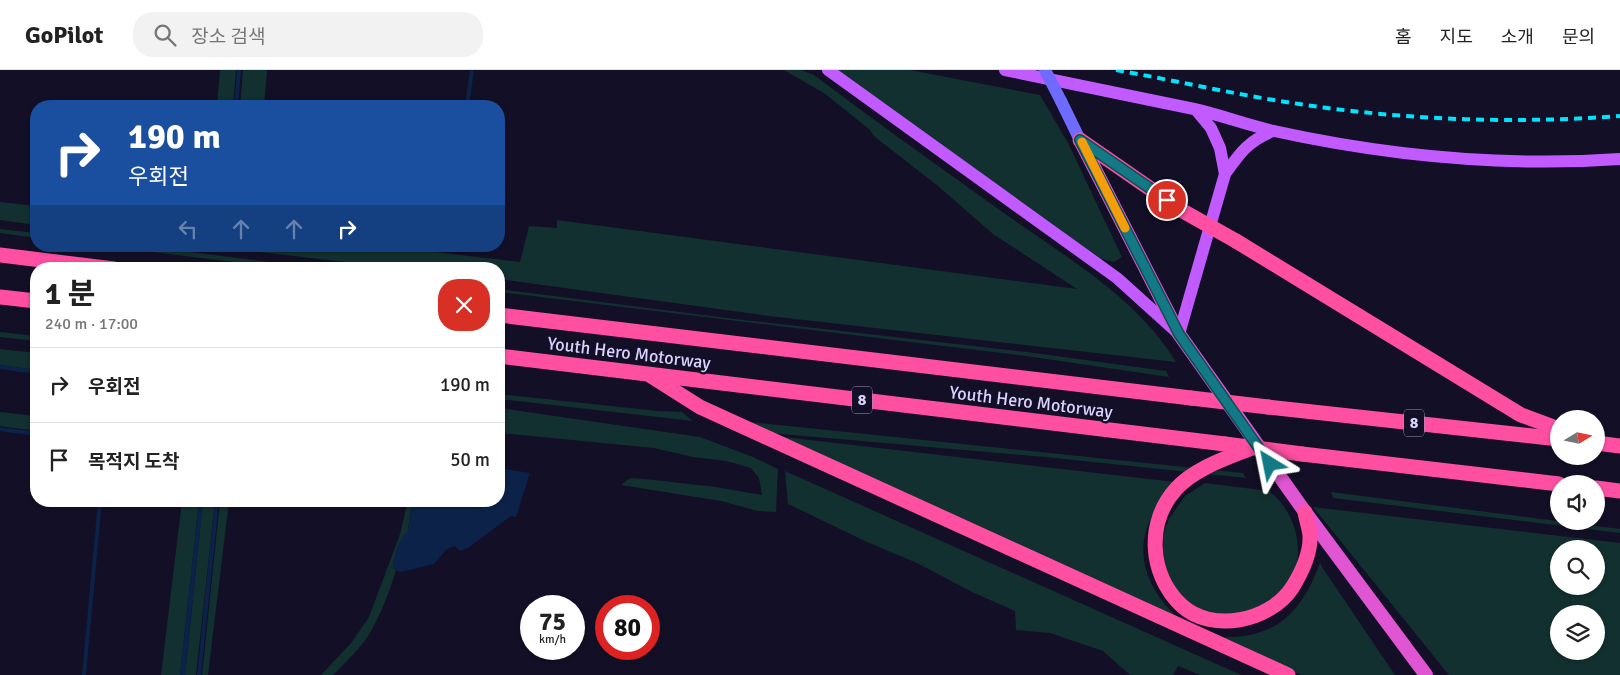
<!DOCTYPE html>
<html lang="ko">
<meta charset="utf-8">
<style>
:root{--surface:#fff;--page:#f2f2f2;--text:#222;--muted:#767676;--line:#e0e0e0}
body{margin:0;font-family:Signika,"Noto Sans KR",sans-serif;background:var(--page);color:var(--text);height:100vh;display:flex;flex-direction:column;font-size:19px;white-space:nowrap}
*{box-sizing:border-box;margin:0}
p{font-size:16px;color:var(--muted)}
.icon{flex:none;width:28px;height:28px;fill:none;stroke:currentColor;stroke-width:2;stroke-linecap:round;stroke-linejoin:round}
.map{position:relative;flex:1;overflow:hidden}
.sheet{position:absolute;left:30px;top:192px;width:475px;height:245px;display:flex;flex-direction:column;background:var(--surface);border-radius:20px;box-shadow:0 1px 4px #0004}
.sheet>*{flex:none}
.hud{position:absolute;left:30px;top:30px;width:475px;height:152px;border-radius:20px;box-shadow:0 1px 4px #0004;background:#1a4fa0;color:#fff;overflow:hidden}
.needle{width:32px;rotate:80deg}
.controls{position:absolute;left:1550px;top:340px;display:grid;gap:10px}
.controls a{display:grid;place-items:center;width:55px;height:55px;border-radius:50%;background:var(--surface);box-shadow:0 1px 4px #0004;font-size:25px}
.speed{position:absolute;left:520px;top:525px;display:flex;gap:10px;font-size:25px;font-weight:700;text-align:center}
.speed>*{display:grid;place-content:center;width:65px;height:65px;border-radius:50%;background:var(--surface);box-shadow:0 1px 4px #0004;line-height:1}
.speed small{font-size:12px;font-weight:400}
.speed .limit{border:8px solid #d22;background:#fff;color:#111}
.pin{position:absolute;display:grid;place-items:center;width:42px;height:42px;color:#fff;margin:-21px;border:2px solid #fff;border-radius:50%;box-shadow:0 1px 5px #0007}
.me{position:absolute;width:55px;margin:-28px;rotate:325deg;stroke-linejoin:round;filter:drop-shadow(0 0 4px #0008)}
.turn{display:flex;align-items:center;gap:18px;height:105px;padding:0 15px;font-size:22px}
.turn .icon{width:65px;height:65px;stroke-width:2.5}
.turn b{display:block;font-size:35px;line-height:42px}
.lanes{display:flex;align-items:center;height:48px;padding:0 15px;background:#0003;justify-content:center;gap:25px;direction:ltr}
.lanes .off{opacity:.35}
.round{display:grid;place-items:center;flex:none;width:52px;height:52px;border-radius:20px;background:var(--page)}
.overview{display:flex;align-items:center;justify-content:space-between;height:85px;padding:0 15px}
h1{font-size:30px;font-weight:700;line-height:38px}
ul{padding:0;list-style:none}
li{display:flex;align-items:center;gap:15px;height:75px;padding:0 15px;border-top:1px solid var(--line)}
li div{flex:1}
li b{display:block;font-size:19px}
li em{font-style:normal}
header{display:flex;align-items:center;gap:30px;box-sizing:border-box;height:70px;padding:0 25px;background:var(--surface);border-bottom:1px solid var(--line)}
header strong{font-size:24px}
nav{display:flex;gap:28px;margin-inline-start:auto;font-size:18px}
.search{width:350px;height:45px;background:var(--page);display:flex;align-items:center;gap:12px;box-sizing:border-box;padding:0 18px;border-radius:20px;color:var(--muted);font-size:19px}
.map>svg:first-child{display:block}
.green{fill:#12302f;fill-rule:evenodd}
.water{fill:#0c2248}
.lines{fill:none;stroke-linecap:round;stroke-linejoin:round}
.stream{stroke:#0c2248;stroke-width:4}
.secondary{stroke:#6f6bff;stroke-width:12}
.primary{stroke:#c25bff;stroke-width:12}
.trunk{stroke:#e055d1;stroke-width:14}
.motorway{stroke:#ff4fa3;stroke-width:15}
.rail{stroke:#00e5ff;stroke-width:4;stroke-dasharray:8 6;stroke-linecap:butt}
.secondary-bridge{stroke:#6f6bff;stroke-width:12}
.motorway-bridge{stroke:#ff4fa3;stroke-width:15}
.route-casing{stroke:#0c4f56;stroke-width:12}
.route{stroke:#137a85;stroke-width:9}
.slow{stroke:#f59e0b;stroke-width:9}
.labels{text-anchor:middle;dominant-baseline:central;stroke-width:4.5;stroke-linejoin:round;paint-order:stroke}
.shield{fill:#130f26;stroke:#9e99be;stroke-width:1}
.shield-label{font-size:16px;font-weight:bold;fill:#d9d4ff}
.street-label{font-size:18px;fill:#d9d4ff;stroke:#130f26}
</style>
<header>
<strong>GoPilot</strong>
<div class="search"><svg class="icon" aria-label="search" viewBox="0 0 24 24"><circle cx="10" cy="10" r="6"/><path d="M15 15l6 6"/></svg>장소 검색</div>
<nav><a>홈</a><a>지도</a><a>소개</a><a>문의</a></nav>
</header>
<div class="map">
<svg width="1620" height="605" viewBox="0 0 1620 605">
<rect width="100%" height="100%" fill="#130f26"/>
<g class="green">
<polygon points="220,0 236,0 233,36 217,36"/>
<polygon points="243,0 267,0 264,36 240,36"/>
<path d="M784 0H801L814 5C879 54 945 101 1011 148 1069 189 1138 229 1176 292L769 246 499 209V199H404L209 176H383L520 192 529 156 557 158V150L1077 219 993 164 938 116 875 67 869 59 824 23Z"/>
<polygon points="833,0 910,0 1040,25 1068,73 1122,187 1114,192 1101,189"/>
<polygon points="0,132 36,136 36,155 0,150"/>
<polygon points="0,159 36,163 36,168 0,163"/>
<polygon points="104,176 142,176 326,199 290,199"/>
<polygon points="499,219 735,249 1027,282 1166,301 1169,307 1026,286 499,222"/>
<polygon points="0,262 36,266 36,271 0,267"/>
<polygon points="0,279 36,283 36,300 0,295"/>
<polygon points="499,324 658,341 682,342 693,351 499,329"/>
<polygon points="499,338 700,367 753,387 778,399 776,442 758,441 721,431 621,415 630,408 645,409 716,417 762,425 759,408 751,398 726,391 693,387 654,378 499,363"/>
<polygon points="0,342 36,346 36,361 0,356"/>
<polygon points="740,351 1243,403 1246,408 1045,387 748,361"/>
<path d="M775 366 1175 412C1168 421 1161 431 1155 441 1130 482 1148 523 1182 551Z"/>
<polygon points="785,401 1241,605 1200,605 1178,596 1173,605 1130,605 1103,581 1050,563 1016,560 1015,541 972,522 917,493 867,472 788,434"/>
<path d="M1205 413 1269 421C1299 444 1307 489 1287 520 1282 527 1253 542 1244 548L1197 541 1168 511 1163 479 1164 462 1169 449 1185 426Z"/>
<polygon points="1331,422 1620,459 1620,463 1333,428"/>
<polygon points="182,431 199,431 180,605 161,605"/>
<polygon points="203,431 215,431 196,605 185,605"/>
<polygon points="220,431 229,431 208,605 202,605"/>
<path d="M408 431H412L408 461 393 498 396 500C390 520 382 542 371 561 362 577 346 592 333 605H321L352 572 369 547 400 464Z"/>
<path d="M1313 437 1620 473V605H1449ZM1559 479H1596V516H1559ZM1559 544H1596V581H1559Z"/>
<path d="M1320 492 1322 497 1395 605H1301L1217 567C1274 570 1302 544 1320 492Z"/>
</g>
<g class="water">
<path d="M499 398 530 403 516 447 511 446 468 478 460 481 454 476 446 480 434 494 400 502 393 498C393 486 399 469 408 461L412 431H499Z"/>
<polygon points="199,431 203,431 185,605 180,605"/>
</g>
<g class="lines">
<g class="stream">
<polyline points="236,36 239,0"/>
<polyline points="467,36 472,0"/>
<polyline points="0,297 36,302"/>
<polyline points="0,359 36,364"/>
<polyline points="84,605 100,431"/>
<polyline points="199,605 217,431"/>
</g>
<polyline class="secondary" points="1061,31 1080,70"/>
<g class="primary">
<path d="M828 0 1117 208 1179 264 1225 104C1240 83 1248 71 1273 61"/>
<path d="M1005 0C1068 13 1131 26 1194 39 1221 45 1247 55 1274 61 1388 86 1504 97 1620 89"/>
<polyline points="1196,40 1211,58 1220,78 1225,104"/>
</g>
<polyline class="trunk" points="1080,70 1179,264 1305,442 1426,605"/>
<g class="motorway">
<polyline points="1080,70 1181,140"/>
<polyline points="1236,171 1521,345 1559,359"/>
<polyline points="0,185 114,199"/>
<polyline points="0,227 36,231"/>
<polyline points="499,245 1191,328"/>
<polyline points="499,286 1225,374"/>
<polyline points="651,306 700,337 1288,605"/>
<polyline points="1268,337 1559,369"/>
<polyline points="1596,373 1620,376"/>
<path d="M1252 378C1227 388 1195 398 1176 419 1146 452 1149 504 1181 535 1212 564 1270 551 1292 518 1302 502 1311 484 1310 465 1309 457 1306 449 1305 442"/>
<polyline points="1302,384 1559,414"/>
<polyline points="1596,418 1620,421"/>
</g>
<path class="rail" d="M1116 0C1177 11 1238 25 1299 34 1405 50 1513 54 1620 46"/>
<polyline class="secondary-bridge" points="1045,0 1061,31"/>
<g class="motorway-bridge">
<polyline points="1181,140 1236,171"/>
<polyline points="1191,328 1268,337"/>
<polyline points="1225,374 1302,384"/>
</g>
</g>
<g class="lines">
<g class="route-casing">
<polyline id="route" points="1167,130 1080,70 1179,264 1270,394"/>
</g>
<use href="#route" class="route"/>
<polyline class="slow" points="1082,72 1125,158"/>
</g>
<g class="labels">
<g class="shield">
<rect x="852" y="316.5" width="20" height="27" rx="4"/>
<rect x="1404" y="339.5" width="20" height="27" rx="4"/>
</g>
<g class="shield-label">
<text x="862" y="330">8</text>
<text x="1414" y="353">8</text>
</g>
<g class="street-label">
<text transform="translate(629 283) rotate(7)">Youth Hero Motorway</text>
<text transform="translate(1031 332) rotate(7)">Youth Hero Motorway</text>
</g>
</g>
</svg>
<div class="controls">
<a><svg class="needle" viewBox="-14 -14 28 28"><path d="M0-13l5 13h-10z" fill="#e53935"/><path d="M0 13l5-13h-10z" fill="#767676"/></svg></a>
<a><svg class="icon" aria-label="sound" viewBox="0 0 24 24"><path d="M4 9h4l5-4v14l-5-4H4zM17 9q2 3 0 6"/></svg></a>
<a><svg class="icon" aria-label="search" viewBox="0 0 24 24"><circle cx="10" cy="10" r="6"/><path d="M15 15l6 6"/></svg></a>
<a><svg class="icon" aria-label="layers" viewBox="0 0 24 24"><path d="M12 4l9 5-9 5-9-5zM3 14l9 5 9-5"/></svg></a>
</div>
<div class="speed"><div>75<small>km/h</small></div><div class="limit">80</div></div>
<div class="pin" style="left:1167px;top:130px;background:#d93025"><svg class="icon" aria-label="arrive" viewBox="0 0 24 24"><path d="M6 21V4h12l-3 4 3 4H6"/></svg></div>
<svg class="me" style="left:1270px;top:394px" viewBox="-20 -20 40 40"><path d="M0-17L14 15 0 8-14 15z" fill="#137a85" stroke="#fff" stroke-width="4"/></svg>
<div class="hud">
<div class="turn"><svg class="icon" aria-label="right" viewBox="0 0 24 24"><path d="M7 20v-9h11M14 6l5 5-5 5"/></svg><div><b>190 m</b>우회전</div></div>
<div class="lanes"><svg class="icon off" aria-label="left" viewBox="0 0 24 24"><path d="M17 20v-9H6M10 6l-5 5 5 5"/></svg><svg class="icon off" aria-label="ahead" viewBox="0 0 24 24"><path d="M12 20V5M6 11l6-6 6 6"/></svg><svg class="icon off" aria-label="ahead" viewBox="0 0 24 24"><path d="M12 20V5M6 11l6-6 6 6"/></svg><svg class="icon" aria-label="right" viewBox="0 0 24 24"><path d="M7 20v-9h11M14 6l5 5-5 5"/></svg></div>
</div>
<section class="sheet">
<div class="overview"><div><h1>1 분</h1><p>240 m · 17:00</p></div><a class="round" style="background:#d93025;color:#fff"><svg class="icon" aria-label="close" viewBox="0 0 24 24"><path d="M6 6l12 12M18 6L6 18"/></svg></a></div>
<ul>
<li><svg class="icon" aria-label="right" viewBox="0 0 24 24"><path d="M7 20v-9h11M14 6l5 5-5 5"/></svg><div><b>우회전</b></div><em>190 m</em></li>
<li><svg class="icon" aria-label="arrive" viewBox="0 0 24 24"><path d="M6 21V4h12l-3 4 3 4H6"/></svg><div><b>목적지 도착</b></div><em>50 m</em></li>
</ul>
</section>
</div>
